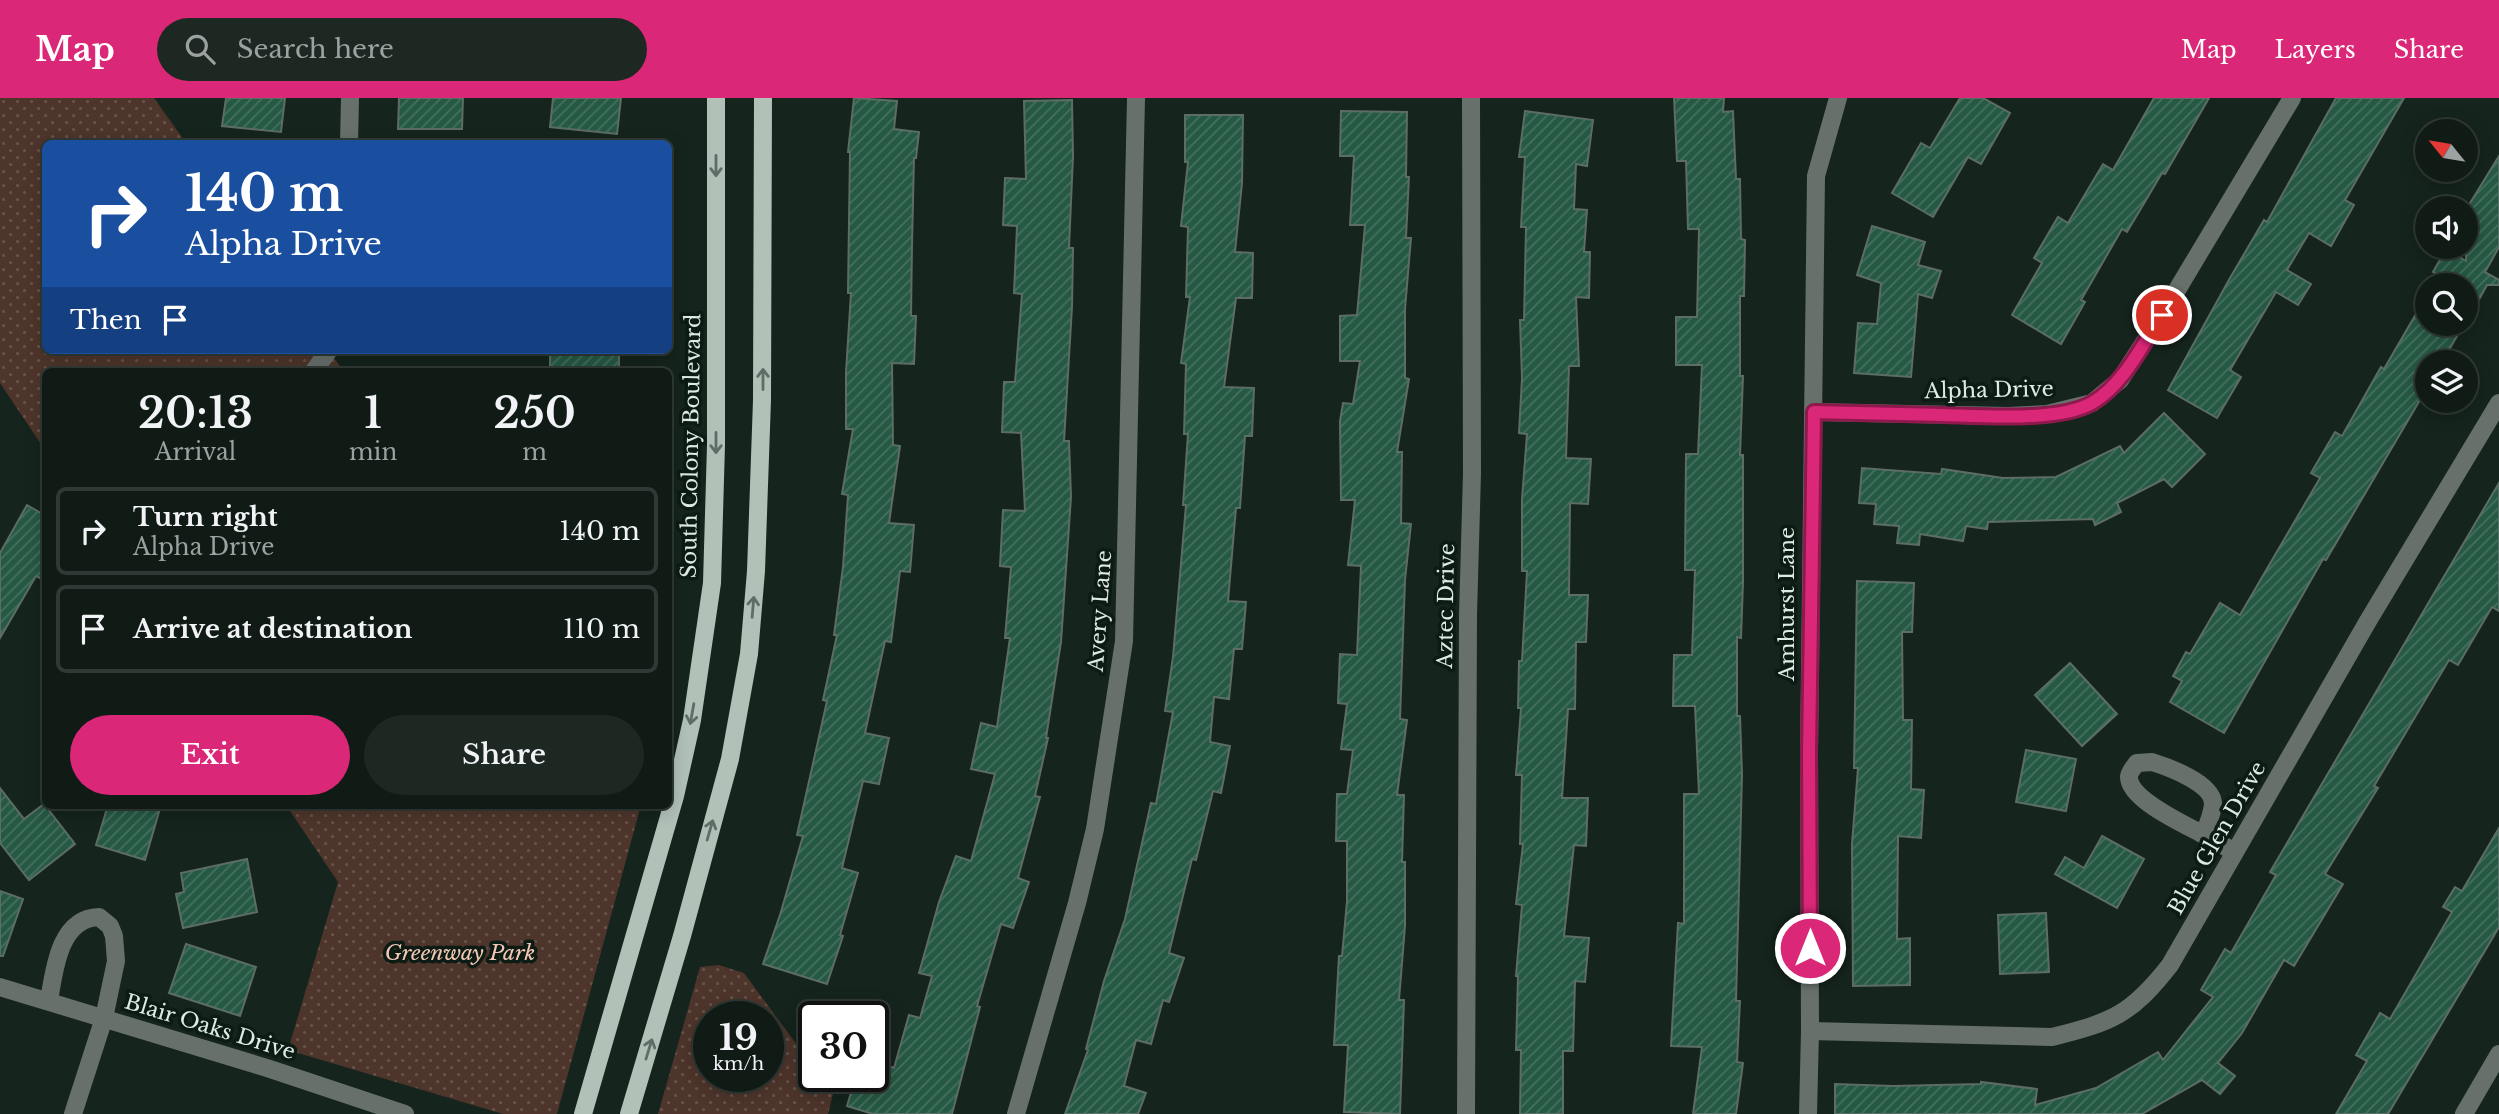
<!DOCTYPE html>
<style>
:root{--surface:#101b16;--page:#1e2823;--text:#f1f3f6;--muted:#9ca1a1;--line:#303935;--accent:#db2777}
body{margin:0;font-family:"Libre Baskerville",serif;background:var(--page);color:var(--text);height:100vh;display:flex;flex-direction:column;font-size:26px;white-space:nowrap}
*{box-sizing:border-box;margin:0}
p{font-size:23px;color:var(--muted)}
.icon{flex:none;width:38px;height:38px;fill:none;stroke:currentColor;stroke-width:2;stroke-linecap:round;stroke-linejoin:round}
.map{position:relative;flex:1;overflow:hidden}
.drawer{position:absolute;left:42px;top:270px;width:630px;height:441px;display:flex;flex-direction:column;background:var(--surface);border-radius:10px;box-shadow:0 4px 18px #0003,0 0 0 2px var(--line)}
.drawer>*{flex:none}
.hud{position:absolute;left:42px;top:42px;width:630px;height:214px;border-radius:10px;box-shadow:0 4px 18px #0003,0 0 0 2px var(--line);background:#1a4fa0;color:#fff;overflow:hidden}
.needle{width:46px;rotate:300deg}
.fabs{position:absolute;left:2415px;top:21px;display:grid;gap:14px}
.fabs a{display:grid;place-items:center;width:63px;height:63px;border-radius:50%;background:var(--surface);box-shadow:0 4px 18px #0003,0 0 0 2px var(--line);font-size:35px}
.speed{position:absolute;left:693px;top:903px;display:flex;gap:14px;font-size:35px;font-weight:700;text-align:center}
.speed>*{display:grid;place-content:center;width:91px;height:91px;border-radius:50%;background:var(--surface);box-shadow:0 4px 18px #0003,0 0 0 2px var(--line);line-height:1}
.speed small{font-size:18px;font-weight:400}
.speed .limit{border:4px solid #111;border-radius:10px;background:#fff;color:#111}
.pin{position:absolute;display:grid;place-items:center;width:60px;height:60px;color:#fff;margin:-30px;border:4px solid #fff;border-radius:50%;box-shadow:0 2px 7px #0007}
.me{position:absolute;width:77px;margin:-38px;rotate:0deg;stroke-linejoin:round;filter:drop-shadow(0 0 5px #0008)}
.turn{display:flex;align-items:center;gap:24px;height:147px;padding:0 28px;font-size:32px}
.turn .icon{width:91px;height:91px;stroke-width:2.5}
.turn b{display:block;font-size:49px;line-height:60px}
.then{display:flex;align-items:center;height:66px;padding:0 28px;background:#0003;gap:14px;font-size:26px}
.eta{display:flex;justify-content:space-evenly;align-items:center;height:119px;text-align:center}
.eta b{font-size:42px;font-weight:600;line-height:49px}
.button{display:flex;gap:14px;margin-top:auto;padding:14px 28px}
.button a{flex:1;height:80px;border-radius:42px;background:var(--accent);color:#fff;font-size:28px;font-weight:600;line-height:80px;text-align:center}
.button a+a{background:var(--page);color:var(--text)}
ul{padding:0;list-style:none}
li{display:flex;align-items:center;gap:21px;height:88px;margin:0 14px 10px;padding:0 14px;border:4px solid var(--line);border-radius:10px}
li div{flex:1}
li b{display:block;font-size:26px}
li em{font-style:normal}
header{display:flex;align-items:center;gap:42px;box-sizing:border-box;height:98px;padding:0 35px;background:var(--accent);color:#fff}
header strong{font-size:33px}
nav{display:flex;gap:38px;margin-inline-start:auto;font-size:24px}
.search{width:490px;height:63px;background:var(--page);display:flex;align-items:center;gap:18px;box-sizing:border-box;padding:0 24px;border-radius:38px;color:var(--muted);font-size:26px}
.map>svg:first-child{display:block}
.park{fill:url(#park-dots);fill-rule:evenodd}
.building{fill:url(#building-hatch);stroke:#5c6d65;stroke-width:2}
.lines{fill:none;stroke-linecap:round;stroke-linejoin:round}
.minor{stroke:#68706c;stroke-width:18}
.major{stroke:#b1c1b8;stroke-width:18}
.oneway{stroke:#5e6e66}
.route-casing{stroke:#8e194d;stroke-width:18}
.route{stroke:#db2777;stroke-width:12}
.labels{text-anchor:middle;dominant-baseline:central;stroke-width:7;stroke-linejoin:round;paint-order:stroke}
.street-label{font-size:21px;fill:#e0eae5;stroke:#0c1b14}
.park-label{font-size:21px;font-style:italic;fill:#f5c8b6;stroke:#0c1b14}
</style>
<header>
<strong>Map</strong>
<div class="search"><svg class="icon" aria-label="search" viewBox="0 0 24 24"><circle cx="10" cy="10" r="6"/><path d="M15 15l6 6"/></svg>Search here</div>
<nav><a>Map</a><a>Layers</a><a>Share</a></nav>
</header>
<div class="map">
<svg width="2499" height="1016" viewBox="0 0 2499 1016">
<defs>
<pattern id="park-dots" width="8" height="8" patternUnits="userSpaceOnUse" patternTransform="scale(1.75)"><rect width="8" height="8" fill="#4e352b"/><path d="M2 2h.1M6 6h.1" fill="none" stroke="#67524a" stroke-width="1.8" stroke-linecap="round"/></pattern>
<pattern id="building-hatch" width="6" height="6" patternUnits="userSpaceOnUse" patternTransform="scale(1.75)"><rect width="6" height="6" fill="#265944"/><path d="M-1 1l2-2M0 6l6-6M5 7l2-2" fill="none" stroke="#45715f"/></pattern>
</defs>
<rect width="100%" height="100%" fill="#15241d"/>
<g class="park">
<polygon points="0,0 154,0 186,45 46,46 46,252 329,252 343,273 46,273 45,352 0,285"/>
<polygon points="286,707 641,707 557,1016 503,1016 288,952 338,784"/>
<path d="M719 867 744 875 814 970V978H820L833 996 828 1016H658L700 869ZM709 919H768V978H709Z"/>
</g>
<g class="building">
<polygon points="226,0 285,0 281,34 222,28"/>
<polygon points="399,0 463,0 462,31 398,31"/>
<polygon points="553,0 621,0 617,36 550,29"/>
<polygon points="854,0 897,3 894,31 919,34 916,60 914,60 912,147 911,218 916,218 914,266 892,265 893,347 900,348 889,425 914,427 910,474 900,473 891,544 885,543 865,635 889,640 879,686 863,683 842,770 858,775 840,837 843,838 827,886 763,866 780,817 803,738 797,737 827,603 823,602 837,537 834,537 843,469 848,397 842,396 853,331 846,331 846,274 851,195 848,195 850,54 848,54"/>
<polygon points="1674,0 1724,0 1723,14 1733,13 1736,81 1740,81 1741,141 1745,142 1744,198 1740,198 1740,278 1743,278 1740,357 1743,357 1743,484 1741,540 1737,539 1737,618 1740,618 1742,677 1736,903 1740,903 1737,964 1743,965 1736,1016 1693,1016 1702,949 1671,948 1678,825 1684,826 1684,696 1699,696 1695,608 1673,608 1674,557 1692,557 1695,472 1685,472 1686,356 1698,356 1702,267 1676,267 1676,219 1697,219 1699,131 1688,131 1686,63 1677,63"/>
<polygon points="1960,0 1983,0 2010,15 1981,66 1968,59 1933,119 1892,95 1921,45 1930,50"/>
<polygon points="2154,0 2209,0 2165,76 2162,75 2127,134 2122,131 2081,202 2085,204 2061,246 2012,217 2042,165 2034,160 2058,119 2068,125 2103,66 2113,72"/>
<polygon points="2336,0 2404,0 2345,102 2354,107 2331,148 2309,135 2287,172 2311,186 2298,207 2276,194 2230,272 2241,279 2217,320 2168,292 2230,180 2264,122 2267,124"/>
<polygon points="1072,2 1073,58 1069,150 1073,150 1072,209 1064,343 1069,343 1071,399 1061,544 1046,640 1048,640 1035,698 1040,699 1018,780 1029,784 1013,830 1001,826 977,908 980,909 952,1016 873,1016 847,1008 856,978 873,978 873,963 894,970 909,917 920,920 932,878 919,875 939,804 956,758 971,763 995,676 971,671 981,625 997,629 1010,540 1005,540 1011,469 1000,468 1003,412 1025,413 1021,335 1002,334 1004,284 1015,284 1022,196 1014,195 1017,128 1003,127 1005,80 1026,81 1024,3"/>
<polygon points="1341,13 1407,14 1406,79 1409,79 1406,140 1411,140 1405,211 1405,280 1409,281 1397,354 1402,354 1401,425 1411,426 1405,482 1400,621 1407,622 1397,697 1404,697 1402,764 1405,764 1405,828 1399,902 1404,902 1400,1016 1344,1014 1348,947 1334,947 1339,858 1342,858 1347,803 1347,743 1336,743 1337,696 1347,696 1353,652 1341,651 1347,606 1338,605 1340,556 1357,557 1361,468 1348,467 1355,402 1341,402 1340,323 1343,305 1353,306 1360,263 1340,263 1340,218 1357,217 1365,127 1350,127 1354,58 1340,58"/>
<polygon points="1525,13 1593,22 1587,68 1576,66 1574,111 1587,112 1584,154 1590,154 1589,200 1576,199 1579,268 1569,268 1566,360 1591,361 1588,406 1570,405 1569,497 1588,497 1586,544 1576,544 1575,611 1568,611 1562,700 1588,700 1586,748 1574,747 1564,838 1589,840 1585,884 1575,883 1573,953 1563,953 1563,1016 1520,1016 1521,952 1516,952 1518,878 1516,878 1522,807 1516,806 1523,746 1520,746 1522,677 1516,677 1521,610 1518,610 1519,563 1522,563 1527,473 1522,473 1522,401 1527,336 1519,335 1522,280 1520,222 1524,222 1526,129 1521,129 1525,59 1519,59"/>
<polygon points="1185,17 1243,17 1242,85 1235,154 1253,155 1252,200 1236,200 1224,289 1254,290 1252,338 1245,338 1240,410 1236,410 1228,503 1246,504 1242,551 1234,551 1229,601 1214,599 1210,644 1230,648 1221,695 1213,693 1196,762 1192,761 1169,855 1184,860 1169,904 1163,902 1151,946 1136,942 1124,988 1146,995 1138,1016 1065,1016 1088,952 1086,951 1104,883 1125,821 1151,705 1156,706 1173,614 1165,613 1173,559 1186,407 1183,407 1188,336 1184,336 1186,266 1181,265 1190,199 1186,199 1188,129 1181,128 1188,64 1185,64"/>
<polygon points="2499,58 2499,149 2485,174 2499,182 2499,187 2487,187 2466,225 2466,187 2435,187 2440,178 2433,174 2446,151 2466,163 2466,117 2469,110 2467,110"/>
<polygon points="1872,128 1925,144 1918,167 1941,173 1932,200 1918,196 1911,279 1854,275 1858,225 1877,226 1881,185 1857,177"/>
<polygon points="2427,197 2427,226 2464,226 2442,264 2427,264 2427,290 2326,462 2323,461 2224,635 2170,604 2182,583 2173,578 2186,554 2190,556 2220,505 2240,517 2320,380 2311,375 2335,334 2342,338 2381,269 2384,271"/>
<polygon points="550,252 619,252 619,272 550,271"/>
<polygon points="2164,315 2205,356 2172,389 2164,381 2117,405 2121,414 2095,427 2093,421 1988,424 1987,431 1966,428 1963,443 1920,436 1919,447 1897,445 1899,428 1874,426 1876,406 1859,405 1862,370 1941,376 1942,371 2003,380 2056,379 2120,348 2124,355"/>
<polygon points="2499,385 2499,513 2492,509 2458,567 2449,562 2374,688 2378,690 2325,776 2343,786 2294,868 2284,862 2242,935 2218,965 2235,978 2220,996 2202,982 2142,1016 1835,1016 1835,986 1893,988 1981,986 1981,984 2037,991 2035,1007 2096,990 2158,954 2163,962 2213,899 2201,892 2225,851 2231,855 2276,777 2270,774"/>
<polygon points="27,407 46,418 46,483 36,478 0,540 0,455"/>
<polygon points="1857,483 1914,485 1912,534 1902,534 1903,622 1912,622 1911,691 1924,692 1921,740 1898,738 1897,841 1910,840 1910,887 1853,888 1852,746 1858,670 1854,670"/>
<polygon points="2070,565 2117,616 2082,648 2035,597"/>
<polygon points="2026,652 2076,661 2066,713 2016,704"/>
<polygon points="0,690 24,721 44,706 75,746 29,782 0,745"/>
<polygon points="108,707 161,707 145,762 96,747"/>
<polygon points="2499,730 2499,829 2388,1016 2336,1016 2367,963 2356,957 2380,915 2390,921 2452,814 2443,809 2455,789 2462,793"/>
<polygon points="2102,738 2144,761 2117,810 2055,776 2065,759 2084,770"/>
<polygon points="247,761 257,814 183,830 176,796 184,794 181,775"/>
<polygon points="0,793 23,801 3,858 0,858"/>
<polygon points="2046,815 2049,874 2000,876 1998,817"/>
<polygon points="186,846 256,869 240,918 169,895"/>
</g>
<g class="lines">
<g class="minor">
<polyline points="349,46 350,0"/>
<polyline points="314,273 329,252"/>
<polyline points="1814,314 2008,318 2047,316 2092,305 2120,282 2162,217 2292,0"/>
<path d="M2152 664C2168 669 2212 685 2213 705 2213 715 2207 727 2204 737 2186 727 2129 702 2129 679 2129 674 2134 669 2137 665Z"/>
<polyline points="2204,737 2235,754"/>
<polyline points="0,889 267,970 405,1016"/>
<path d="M49 903C54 873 59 820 99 819L110 828 114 838 116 863 104 920 73 1016"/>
<path d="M1810 933 2052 939C2112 924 2131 917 2170 867L2368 523 2499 305"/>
<polyline points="1016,1016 1077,805 1095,731 1124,543 1136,0"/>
<polyline points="1466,1016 1468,517 1472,375 1471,0"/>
<polyline points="1808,1016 1810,933 1809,654 1816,78 1838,0"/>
<polyline points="2464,1016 2499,956"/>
</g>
<g class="major">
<polyline points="583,1016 675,698 692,622 712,485 716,347 716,0"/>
<polyline points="629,1016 682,838 730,661 749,556 756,473 762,302 763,0"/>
</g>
</g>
<defs><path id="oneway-shaft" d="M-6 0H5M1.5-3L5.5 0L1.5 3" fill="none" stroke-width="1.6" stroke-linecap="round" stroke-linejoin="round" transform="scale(1.75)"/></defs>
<g class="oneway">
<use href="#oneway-shaft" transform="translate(716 68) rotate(90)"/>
<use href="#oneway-shaft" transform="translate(763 281) rotate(-90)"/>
<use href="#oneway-shaft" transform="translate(716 345) rotate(90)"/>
<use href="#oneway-shaft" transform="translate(753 509) rotate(-85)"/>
<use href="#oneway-shaft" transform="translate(692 616) rotate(100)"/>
<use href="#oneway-shaft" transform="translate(710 732) rotate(-74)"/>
<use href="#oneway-shaft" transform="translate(649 951) rotate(-73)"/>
</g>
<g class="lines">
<g class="route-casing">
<path id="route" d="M1810 850 1809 654 1814 314C1857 315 1900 316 1943 317 1981 318 2059 324 2092 305 2124 286 2142 247 2162 217"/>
</g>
<use href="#route" class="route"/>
</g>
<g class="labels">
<g class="street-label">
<text transform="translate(1989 292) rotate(-1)">Alpha Drive</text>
<text transform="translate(691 348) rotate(-89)">South Colony Boulevard</text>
<text transform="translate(1787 506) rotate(-90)">Amhurst Lane</text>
<text transform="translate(1446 508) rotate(-89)">Aztec Drive</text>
<text transform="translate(1100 513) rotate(-86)">Avery Lane</text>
<text transform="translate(2217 740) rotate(-60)">Blue Glen Drive</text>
<text transform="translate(210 929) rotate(17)">Blair Oaks Drive</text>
</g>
<g class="park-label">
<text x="460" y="855">Greenway Park</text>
</g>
</g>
</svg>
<div class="fabs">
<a><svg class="needle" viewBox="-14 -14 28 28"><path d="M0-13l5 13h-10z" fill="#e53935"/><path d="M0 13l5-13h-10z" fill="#9ca1a1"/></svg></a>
<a><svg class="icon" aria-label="sound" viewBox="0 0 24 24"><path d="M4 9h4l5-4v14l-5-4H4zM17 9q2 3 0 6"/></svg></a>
<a><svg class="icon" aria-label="search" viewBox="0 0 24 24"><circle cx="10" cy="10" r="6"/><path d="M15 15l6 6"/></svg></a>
<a><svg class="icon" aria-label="layers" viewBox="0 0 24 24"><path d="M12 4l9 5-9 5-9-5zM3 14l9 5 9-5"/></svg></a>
</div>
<div class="speed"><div>19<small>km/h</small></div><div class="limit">30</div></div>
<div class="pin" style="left:2162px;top:217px;background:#d93025"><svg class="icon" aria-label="arrive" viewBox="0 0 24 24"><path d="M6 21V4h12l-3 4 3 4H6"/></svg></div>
<svg class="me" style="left:1810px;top:850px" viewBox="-20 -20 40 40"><circle r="17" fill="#db2777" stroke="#fff" stroke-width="3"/><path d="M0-11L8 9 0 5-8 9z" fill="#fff"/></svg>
<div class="hud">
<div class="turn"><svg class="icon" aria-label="right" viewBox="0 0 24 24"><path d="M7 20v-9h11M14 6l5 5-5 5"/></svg><div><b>140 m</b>Alpha Drive</div></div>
<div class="then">Then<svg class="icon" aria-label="arrive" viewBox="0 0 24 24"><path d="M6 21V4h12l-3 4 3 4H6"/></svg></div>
</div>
<section class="drawer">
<div class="eta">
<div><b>20:13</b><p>Arrival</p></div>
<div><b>1</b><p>min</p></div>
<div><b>250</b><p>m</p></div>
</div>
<ul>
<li><svg class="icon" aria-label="right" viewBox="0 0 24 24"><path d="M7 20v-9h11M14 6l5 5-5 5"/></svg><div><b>Turn right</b><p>Alpha Drive</p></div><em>140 m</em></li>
<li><svg class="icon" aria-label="arrive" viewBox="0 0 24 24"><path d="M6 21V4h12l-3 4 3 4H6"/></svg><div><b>Arrive at destination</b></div><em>110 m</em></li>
</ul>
<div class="button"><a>Exit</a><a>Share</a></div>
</section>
</div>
